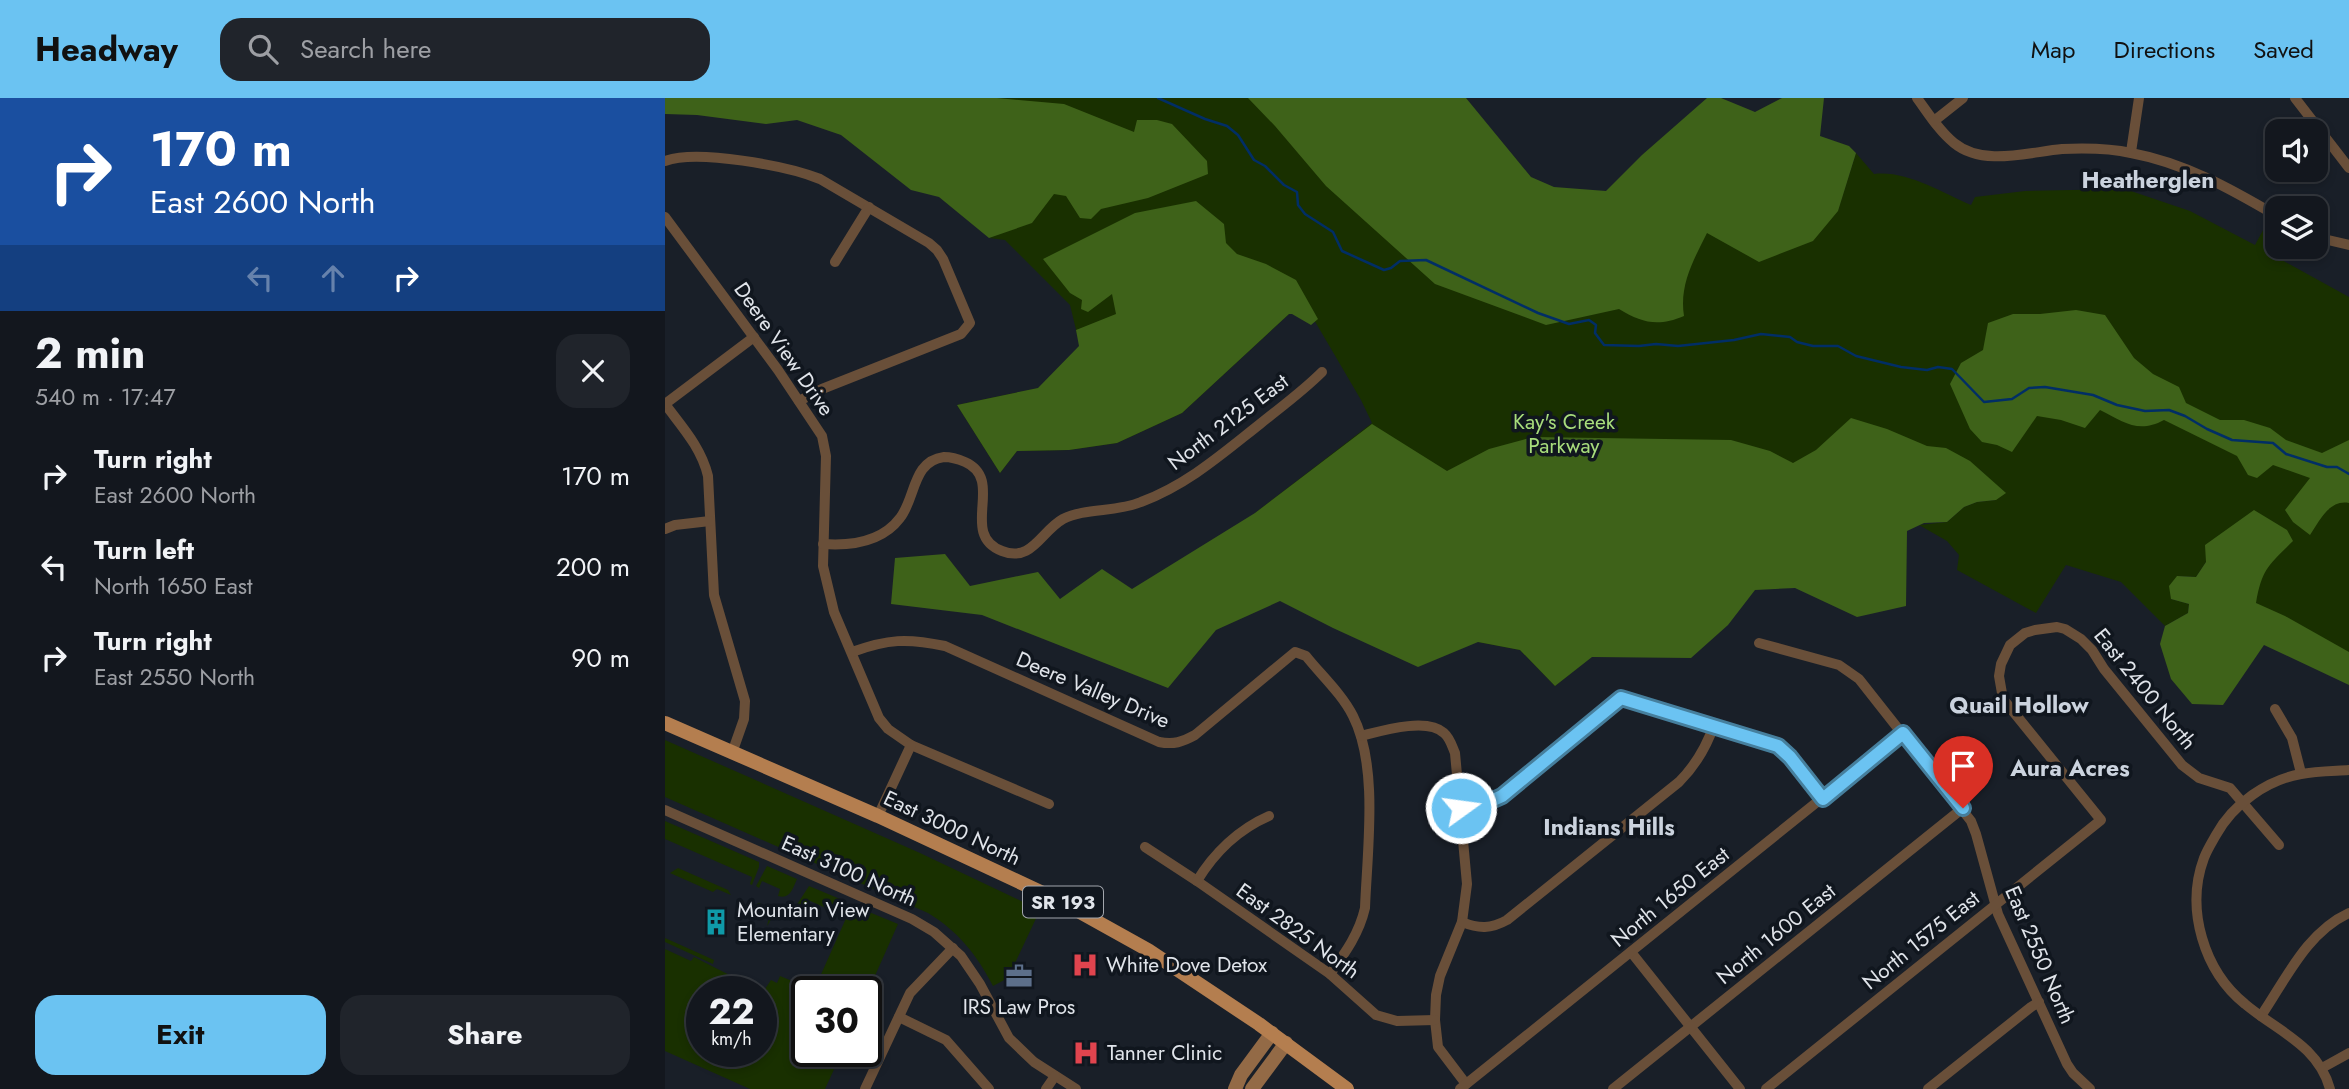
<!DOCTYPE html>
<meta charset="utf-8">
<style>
:root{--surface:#13171e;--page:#20242b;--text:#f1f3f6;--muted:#9d9fa4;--line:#32363c;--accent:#6bc3f2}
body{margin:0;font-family:Jost,sans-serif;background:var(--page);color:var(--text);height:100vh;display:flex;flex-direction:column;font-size:26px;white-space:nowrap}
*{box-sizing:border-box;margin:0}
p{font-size:23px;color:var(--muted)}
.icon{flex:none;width:38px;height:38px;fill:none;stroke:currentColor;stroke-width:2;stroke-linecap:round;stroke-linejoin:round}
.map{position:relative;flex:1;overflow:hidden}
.panel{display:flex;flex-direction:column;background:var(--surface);width:665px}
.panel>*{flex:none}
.hud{background:#1a4fa0;color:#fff;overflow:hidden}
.fabs{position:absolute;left:1600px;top:21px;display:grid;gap:14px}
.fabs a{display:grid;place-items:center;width:63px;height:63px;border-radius:14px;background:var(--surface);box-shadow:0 4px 10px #0003,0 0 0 2px var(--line);font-size:35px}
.speed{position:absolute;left:21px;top:878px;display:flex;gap:14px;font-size:35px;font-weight:700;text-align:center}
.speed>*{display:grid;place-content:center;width:91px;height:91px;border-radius:50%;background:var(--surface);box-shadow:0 4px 10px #0003,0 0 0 2px var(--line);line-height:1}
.speed small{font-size:18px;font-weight:400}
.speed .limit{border:4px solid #111;border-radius:10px;background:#fff;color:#111}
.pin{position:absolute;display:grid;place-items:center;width:60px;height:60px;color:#fff;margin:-72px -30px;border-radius:50% 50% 50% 0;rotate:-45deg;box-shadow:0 0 7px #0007}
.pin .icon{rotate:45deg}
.me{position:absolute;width:77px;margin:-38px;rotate:76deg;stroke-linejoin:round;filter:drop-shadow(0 0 5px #0008)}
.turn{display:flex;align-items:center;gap:24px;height:147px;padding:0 35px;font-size:32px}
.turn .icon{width:91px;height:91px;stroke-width:2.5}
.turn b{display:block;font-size:49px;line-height:60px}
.lanes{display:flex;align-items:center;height:66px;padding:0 35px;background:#0003;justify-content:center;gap:35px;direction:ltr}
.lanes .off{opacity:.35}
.round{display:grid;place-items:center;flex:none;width:74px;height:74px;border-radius:21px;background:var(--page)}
.summary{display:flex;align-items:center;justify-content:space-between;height:119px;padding:0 35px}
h1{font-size:42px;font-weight:700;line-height:52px}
.action{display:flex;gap:14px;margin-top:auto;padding:14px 35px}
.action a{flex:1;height:80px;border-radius:21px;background:var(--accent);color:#111;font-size:28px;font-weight:700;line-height:80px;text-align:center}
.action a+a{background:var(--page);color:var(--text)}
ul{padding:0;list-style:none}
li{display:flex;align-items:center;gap:21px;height:91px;padding:0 35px}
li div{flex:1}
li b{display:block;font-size:26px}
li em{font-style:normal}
header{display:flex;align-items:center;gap:42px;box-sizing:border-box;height:98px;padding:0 35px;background:var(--accent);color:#111}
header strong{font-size:33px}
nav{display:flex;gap:38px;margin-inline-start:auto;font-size:24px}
.search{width:490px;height:63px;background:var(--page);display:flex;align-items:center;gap:18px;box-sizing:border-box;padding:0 24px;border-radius:21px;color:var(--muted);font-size:26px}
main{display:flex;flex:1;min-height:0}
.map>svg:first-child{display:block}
.green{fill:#193000}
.forest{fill:#3e6219}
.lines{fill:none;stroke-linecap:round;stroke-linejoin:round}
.stream{stroke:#012e66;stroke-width:2.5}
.street{stroke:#694f39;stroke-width:10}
.secondary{stroke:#936a46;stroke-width:14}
.primary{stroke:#b47e4f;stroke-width:14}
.route-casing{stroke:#467f9d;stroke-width:18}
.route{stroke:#6bc3f2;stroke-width:12}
.labels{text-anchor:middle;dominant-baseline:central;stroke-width:7;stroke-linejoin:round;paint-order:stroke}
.shield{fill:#10161e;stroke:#a2a6ad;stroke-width:2}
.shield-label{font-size:19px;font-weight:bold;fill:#e0e4ea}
.street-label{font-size:21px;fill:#e0e4ea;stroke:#10161e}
.park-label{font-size:21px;fill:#a8dd7c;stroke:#10161e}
.poi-label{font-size:21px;fill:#e0e4ea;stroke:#10161e;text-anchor:start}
.neighbourhood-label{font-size:23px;font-weight:bold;fill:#cbd3de;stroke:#10161e}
</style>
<header>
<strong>Headway</strong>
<div class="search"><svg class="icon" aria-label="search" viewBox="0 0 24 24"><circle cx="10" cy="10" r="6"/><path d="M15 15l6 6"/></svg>Search here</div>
<nav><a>Map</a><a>Directions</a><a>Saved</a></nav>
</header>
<main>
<section class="panel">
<div class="hud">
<div class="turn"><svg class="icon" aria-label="right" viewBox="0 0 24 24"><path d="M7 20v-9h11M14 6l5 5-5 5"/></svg><div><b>170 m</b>East 2600 North</div></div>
<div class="lanes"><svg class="icon off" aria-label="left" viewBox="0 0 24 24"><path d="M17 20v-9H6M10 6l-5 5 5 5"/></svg><svg class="icon off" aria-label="ahead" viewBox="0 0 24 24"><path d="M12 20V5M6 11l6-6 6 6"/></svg><svg class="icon" aria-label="right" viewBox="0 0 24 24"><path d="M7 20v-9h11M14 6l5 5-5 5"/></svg></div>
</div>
<div class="summary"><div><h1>2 min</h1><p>540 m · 17:47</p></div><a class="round"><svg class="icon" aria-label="close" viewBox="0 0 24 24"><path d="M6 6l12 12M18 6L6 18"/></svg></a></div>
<ul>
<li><svg class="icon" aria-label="right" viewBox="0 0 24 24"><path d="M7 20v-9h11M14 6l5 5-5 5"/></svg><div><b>Turn right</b><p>East 2600 North</p></div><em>170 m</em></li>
<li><svg class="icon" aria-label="left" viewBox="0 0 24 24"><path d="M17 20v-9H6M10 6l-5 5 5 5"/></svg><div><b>Turn left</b><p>North 1650 East</p></div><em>200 m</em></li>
<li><svg class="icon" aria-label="right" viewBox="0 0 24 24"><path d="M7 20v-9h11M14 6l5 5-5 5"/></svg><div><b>Turn right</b><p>East 2550 North</p></div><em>90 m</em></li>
</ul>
<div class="action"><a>Exit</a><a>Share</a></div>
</section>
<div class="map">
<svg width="1684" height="991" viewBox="0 0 1684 991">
<rect width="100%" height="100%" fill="#191f28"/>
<g class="green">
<path d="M215 0H752L842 51 923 147 1173 112 1191 55 1209 76C1241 72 1276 94 1306 107L1310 99 1360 93 1460 91 1525 113 1590 147 1603 123 1612 128V149H1623L1615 161 1684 199V587L1591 505 1541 464 1531 479 1512 478 1506 501 1524 506 1523 515 1500 528 1456 484 1401 467 1371 515 1292 472 1294 457 1282 443 1254 427 1282 424 1299 409 1312 404 1331 402 1322 379 1314 371 1149 379 890 588 855 552 813 544 590 415 707 325 696 302 638 203 517 315 452 345 404 352 352 353 335 375 292 307 374 290 415 248 405 207 340 142 324 140 334 136Z"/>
<path d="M0 642 255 755 375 812 343 880 328 888C312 857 293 833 263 815L0 699Z"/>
<polygon points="0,723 94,764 94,769 87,787 85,786 87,779 0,741"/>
<path d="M102 768 132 781C128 790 125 802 113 798L115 791 97 783 94 790 91 788Z"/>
<polygon points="13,770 63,792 66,797 52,791 48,794 5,775"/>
<polygon points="144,788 175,801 177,803 173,813 170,814 143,802 138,812 131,808"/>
<polygon points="94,805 109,812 110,815 102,828 104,820 84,810"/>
<polygon points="187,807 233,826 201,898 201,894 142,894 142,954 177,954 160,991 85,991 0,953 0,851 26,863 29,859 92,891 91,894 37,894 37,954 96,954 96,904 98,904 103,893 100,891 106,882 112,885 115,878 149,892"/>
<polygon points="0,840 49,862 48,866 0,844"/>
</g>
<g class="forest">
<polygon points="0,0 332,0 399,6 469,34 472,22 492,22 507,26 542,63 543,76 483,100 436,111 426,121 415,120 401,98 389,96 367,125 324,140 274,99 246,92 176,37 132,22 101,26 32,17 0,16"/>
<path d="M583 0H801L866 79 889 89 941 93 977 57 1042 0H1056L1090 14 1117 0H1159L1155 38 1184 48 1191 55 1173 113 1148 143 1094 164 1042 135C1029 161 1014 187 1019 218 993 229 977 225 954 211L881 227 770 186 661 88 610 28Z"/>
<polygon points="531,103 559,126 561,145 572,156 601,166 631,182 653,221 646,227 627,216 624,216 517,315 452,345 404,352 352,353 335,375 292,307 373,290 414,248 411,232 451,216 447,196 423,214 416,211 417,202 405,195 378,161 470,115"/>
<path d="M1411 212 1440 217 1469 260 1488 276 1514 289 1521 305 1555 322H1579L1605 330 1621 342 1657 355 1684 342V405C1664 401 1654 424 1645 437L1628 424 1620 412 1645 380 1608 367 1592 380 1583 377 1572 358 1499 322C1473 336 1459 324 1435 312L1420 330 1396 322 1372 318 1347 354 1332 347 1317 344 1305 331 1285 286 1296 265 1318 252 1323 225 1348 216H1375Z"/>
<polygon points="1186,320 1222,331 1262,348 1281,350 1305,363 1341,395 1331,402 1312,404 1299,409 1282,424 1259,425 1242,433 1241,508 1192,519 1130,490 1090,492 1063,527 1026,560 927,559 890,588 855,552 813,544 753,569 668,530 615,503 551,532 503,590 317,517 226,506 230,460 280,456 305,488 373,474 395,501 437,471 467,491 590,415 707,326 782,373 824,351 868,339 1066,342 1105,353 1128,365 1151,352"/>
<path d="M1589 412 1622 432 1628 443C1604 467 1597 470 1591 505L1620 518 1684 554V587L1599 547 1558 607 1527 606 1506 581 1495 546 1500 528 1523 515 1524 506 1506 501 1504 488 1512 478 1531 479 1541 464 1540 447Z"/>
</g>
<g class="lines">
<polyline class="stream" points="493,0 540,21 562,28 573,37 589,62 600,68 619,87 632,94 633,107 640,116 668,134 677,153 719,172 726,170 735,163 761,162 873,215 904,226 924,222 931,227 930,235 939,247 974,248 991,246 1013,248 1069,242 1096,236 1125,239 1132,244 1148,248 1173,248 1191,258 1236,269 1262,272 1273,269 1287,271 1319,304 1347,301 1364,290 1380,289 1428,297 1452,307 1480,313 1504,312 1520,318 1542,331 1567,342 1608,345 1621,356 1662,369 1672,369 1684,376"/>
<g class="street">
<path d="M1252 0C1263 15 1274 33 1289 45 1318 69 1364 54 1397 51 1420 50 1444 50 1466 55 1520 65 1566 91 1612 118"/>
<polyline points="1630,0 1684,70"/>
<polyline points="1269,23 1298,0"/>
<polyline points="1466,54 1474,0"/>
<path d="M0 63C32 51 123 68 155 81L264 145 272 152 278 161 305 225 296 236 157 291 134 303"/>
<polyline points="0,119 113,272 157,338 161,358 158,468 169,514 214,620 223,631 246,647 384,706"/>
<polyline points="1650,139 1684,147"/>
<polyline points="170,164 204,109"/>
<path d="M0 306C17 329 36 349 43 378L49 497 80 603 79 621 67 655"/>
<polyline points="0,306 89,239"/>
<polyline points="0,431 10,427 45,423"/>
<path d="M158 446C186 448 217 444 235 420 251 400 247 363 279 359 286 359 293 361 300 364 341 382 293 436 337 453 367 465 376 433 398 421 420 410 452 414 476 404 522 387 557 356 595 326 616 309 638 293 657 274"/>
<polyline points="1094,545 1174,567 1194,581 1306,723 1311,736 1333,816 1402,966 1408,975 1425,991"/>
<path d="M187 554C223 541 242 540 280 548L494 644C509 647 517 644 530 637L630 554 641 558C656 577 677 596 688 618 714 669 702 754 700 810 694 836 680 855 665 876"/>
<polyline points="1610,611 1627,640 1636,675"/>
<path d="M696 638C716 633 762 619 779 635 785 640 787 648 790 655L802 786 797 824 775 878 771 897 770 922 773 949 801 986"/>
<polyline points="796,710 815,708 837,698 956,600 1113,648 1125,659 1158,701"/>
<polyline points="0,712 247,821 269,834 296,858 315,886 344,940 369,964 411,991"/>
<polyline points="213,718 246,647"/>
<polyline points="480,749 532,783 665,876 711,917 732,923 770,922"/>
<path d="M532 783C549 755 574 731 604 718"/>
<path d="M797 824C814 831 826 831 842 822L1014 684C1030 668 1041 650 1049 627"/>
<polyline points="966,854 1075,991"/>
<path d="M1596 918C1621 881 1642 834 1684 815"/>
<polyline points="234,919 281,942 324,991"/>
<polyline points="1657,970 1684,955"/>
<polyline points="200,991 245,895 288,850"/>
<polyline points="381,991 390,978"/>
<polyline points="795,991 1238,635"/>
<polyline points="948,991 1298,710"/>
<polyline points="1101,991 1436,722 1338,601 1334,578 1336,566 1345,547 1360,535 1370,532 1392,529 1400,531 1416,541 1427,552 1439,571 1517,667 1534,680 1565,690 1614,747"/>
<polyline points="1263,991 1366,909 1374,904"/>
<path d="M1665 991C1653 947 1612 933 1580 906 1539 873 1520 811 1539 760 1542 752 1547 744 1551 737 1568 706 1602 682 1636 676 1651 673 1668 673 1684 672"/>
</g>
<g class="secondary">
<polyline points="570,991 576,977 607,935"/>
<polyline points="587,991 621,945"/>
</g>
<polyline class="primary" points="0,625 213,718 395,803 483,852 594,926 682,991"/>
</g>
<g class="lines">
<g class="route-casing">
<polyline id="route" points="796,710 815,708 837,698 956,600 1113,648 1125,659 1158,701 1238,635 1298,710"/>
</g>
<use href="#route" class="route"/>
</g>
<defs>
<g id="building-bare" transform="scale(2.1)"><path d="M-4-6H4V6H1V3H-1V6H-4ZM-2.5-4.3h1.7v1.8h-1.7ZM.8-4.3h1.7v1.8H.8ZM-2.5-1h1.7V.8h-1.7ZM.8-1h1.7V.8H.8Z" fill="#0f9aa8" stroke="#10161e" stroke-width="2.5" paint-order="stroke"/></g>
<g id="hospital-bare" transform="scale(2.1)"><path d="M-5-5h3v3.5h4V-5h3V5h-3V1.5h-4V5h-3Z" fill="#e0444e" stroke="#10161e" stroke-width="2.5" paint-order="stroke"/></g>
<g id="office-bare" transform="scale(2.1)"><path d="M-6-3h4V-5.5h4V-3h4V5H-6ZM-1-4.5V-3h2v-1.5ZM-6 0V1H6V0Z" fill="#5c6f8a" stroke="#10161e" stroke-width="2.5" paint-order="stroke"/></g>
</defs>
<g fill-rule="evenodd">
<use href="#building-bare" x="51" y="824"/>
<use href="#hospital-bare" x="420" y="867"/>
<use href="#office-bare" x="354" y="878"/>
<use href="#hospital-bare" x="421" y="955"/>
</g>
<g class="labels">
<rect class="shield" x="358" y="788.5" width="80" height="31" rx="5"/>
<g class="shield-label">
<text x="398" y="804">SR 193</text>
</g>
<g class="street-label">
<text transform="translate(119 251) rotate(55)">Deere View Drive</text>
<text transform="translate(563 324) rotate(-37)">North 2125 East</text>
<text transform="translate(1480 591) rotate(51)">East 2400 North</text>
<text transform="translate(428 592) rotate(23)">Deere Valley Drive</text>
<text transform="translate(287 730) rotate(25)">East 3000 North</text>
<text transform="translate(184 773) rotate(24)">East 3100 North</text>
<text transform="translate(1005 799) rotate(-39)">North 1650 East</text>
<text transform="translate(633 833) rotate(36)">East 2825 North</text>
<text transform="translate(1111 836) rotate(-39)">North 1600 East</text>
<text transform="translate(1256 842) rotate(-39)">North 1575 East</text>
<text transform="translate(1375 857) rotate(67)">East 2550 North</text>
</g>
<g class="park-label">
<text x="899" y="324">Kay's Creek<tspan x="899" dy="24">Parkway</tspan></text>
</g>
<g class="poi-label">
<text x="72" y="812">Mountain View<tspan x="72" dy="24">Elementary</tspan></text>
<text x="441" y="867">White Dove Detox</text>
<text x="354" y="909" text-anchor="middle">IRS Law Pros</text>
<text x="442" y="955">Tanner Clinic</text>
</g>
<g class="neighbourhood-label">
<text x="1483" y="82">Heatherglen</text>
<text x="1354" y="607">Quail Hollow</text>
<text x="1405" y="670">Aura Acres</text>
<text x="944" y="729">Indians Hills</text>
</g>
</g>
</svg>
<div class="fabs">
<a><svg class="icon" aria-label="sound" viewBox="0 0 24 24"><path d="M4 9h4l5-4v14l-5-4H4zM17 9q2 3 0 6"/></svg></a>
<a><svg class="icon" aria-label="layers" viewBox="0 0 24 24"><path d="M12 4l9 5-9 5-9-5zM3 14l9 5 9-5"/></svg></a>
</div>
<div class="speed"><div>22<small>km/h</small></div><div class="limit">30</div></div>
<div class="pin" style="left:1298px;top:710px;background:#d93025"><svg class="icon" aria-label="arrive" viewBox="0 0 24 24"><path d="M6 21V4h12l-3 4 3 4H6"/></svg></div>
<svg class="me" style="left:796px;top:710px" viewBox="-20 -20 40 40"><circle r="17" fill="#6bc3f2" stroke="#fff" stroke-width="3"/><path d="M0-11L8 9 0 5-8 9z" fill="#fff"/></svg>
</div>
</main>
